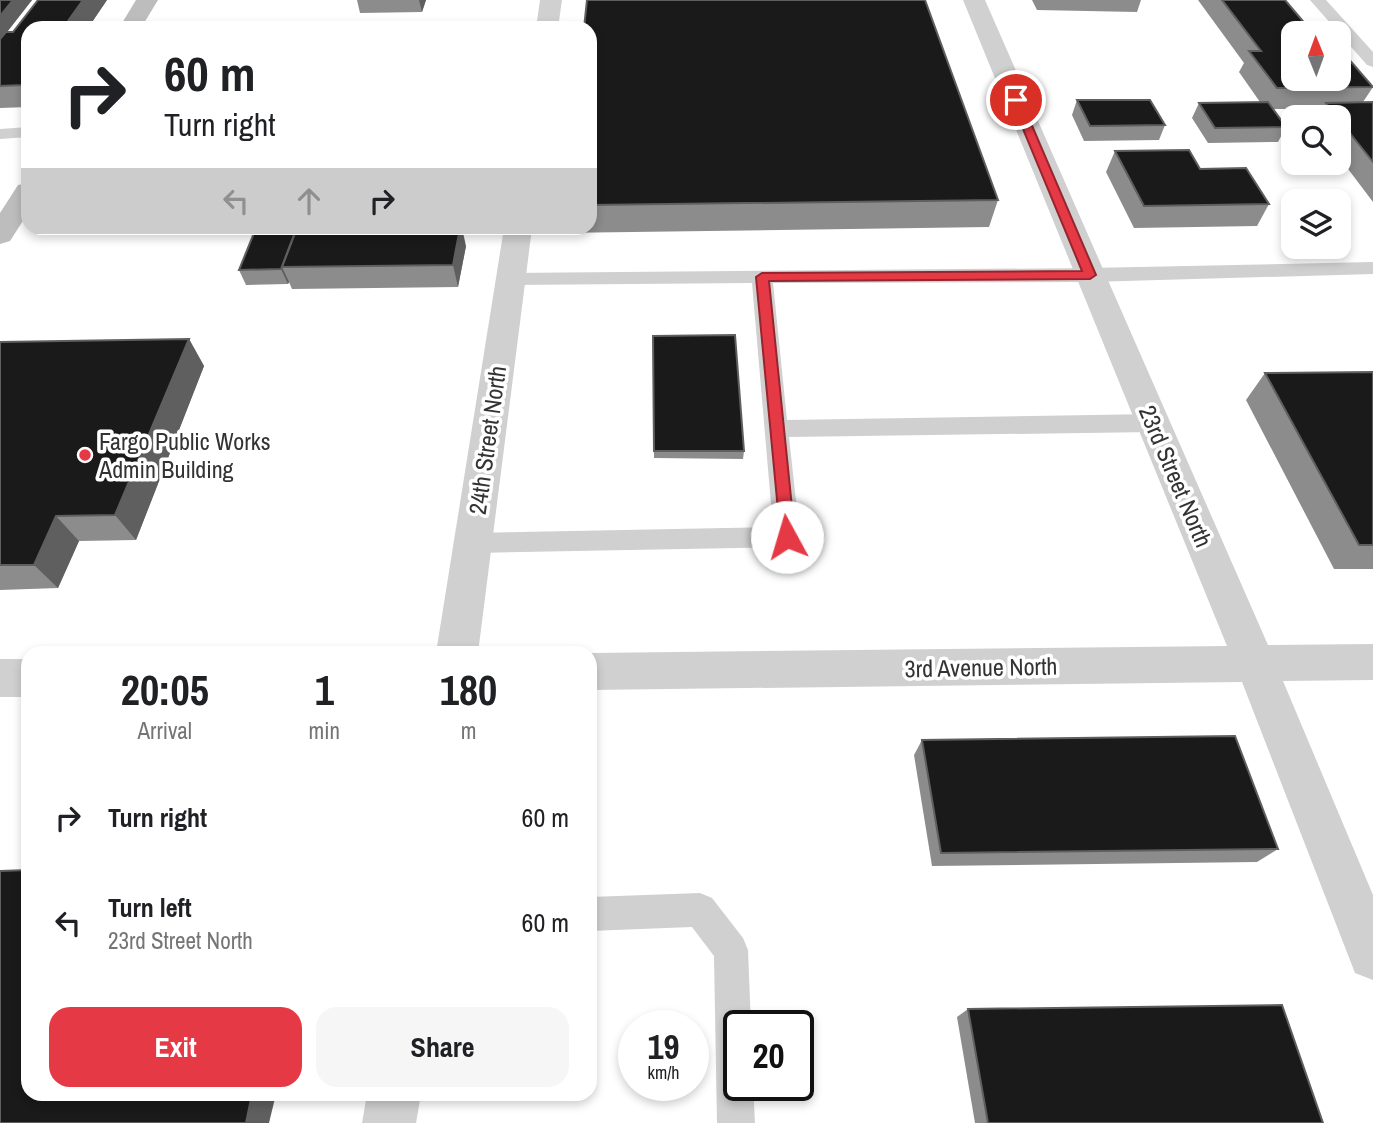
<!DOCTYPE html>
<style>
:root{--surface:#fff;--page:#f6f6f6;--text:#202124;--muted:#757577;--accent:#e63946}
body{margin:0;font-family:"Archivo Narrow",sans-serif;background:var(--page);color:var(--text);height:100vh;display:flex;flex-direction:column;font-size:26px;white-space:nowrap}
*{box-sizing:border-box;margin:0}
p{font-size:23px;color:var(--muted)}
.icon{flex:none;width:38px;height:38px;fill:none;stroke:currentColor;stroke-width:2;stroke-linecap:round;stroke-linejoin:round}
.map{position:relative;flex:1;overflow:hidden}
.side{position:absolute;left:21px;top:646px;width:576px;height:455px;display:flex;flex-direction:column;background:var(--surface);border-radius:21px;box-shadow:0 4px 10px #0003}
.side>*{flex:none}
.guide{position:absolute;left:21px;top:21px;width:576px;height:214px;border-radius:21px;box-shadow:0 4px 10px #0003;background:#fff;color:var(--text);overflow:hidden}
.needle{width:46px;rotate:359deg}
.fabs{position:absolute;left:1281px;top:21px;display:grid;gap:14px}
.fabs a{display:grid;place-items:center;width:70px;height:70px;border-radius:14px;background:var(--surface);box-shadow:0 4px 10px #0003;font-size:35px}
.speed{position:absolute;left:618px;top:1010px;display:flex;gap:14px;font-size:35px;font-weight:700;text-align:center}
.speed>*{display:grid;place-content:center;width:91px;height:91px;border-radius:50%;background:var(--surface);box-shadow:0 4px 10px #0003;line-height:1}
.speed small{font-size:18px;font-weight:400}
.speed .limit{border:4px solid #111;border-radius:10px;background:#fff;color:#111}
.pin{position:absolute;display:grid;place-items:center;width:60px;height:60px;color:#fff;margin:-30px;border:4px solid #fff;border-radius:50%;box-shadow:0 2px 7px #0007}
.me{position:absolute;width:77px;margin:-38px;rotate:354deg;stroke-linejoin:round;filter:drop-shadow(0 0 5px #0008)}
.turn{display:flex;align-items:center;gap:24px;height:147px;padding:0 28px;font-size:32px}
.turn .icon{width:91px;height:91px;stroke-width:2.5}
.turn b{display:block;font-size:49px;line-height:60px}
.lanes{display:flex;align-items:center;height:66px;padding:0 28px;background:#0003;justify-content:center;gap:35px;direction:ltr}
.lanes .off{opacity:.35}
.eta{display:flex;justify-content:space-evenly;align-items:center;height:119px;text-align:center}
.eta b{font-size:42px;font-weight:700;line-height:49px}
.button{display:flex;gap:14px;margin-top:auto;padding:14px 28px}
.button a{flex:1;height:80px;border-radius:21px;background:var(--accent);color:#fff;font-size:28px;font-weight:700;line-height:80px;text-align:center}
.button a+a{background:var(--page);color:var(--text)}
ul{padding:0;list-style:none}
li{display:flex;align-items:center;gap:21px;height:105px;padding:0 28px}
li div{flex:1}
li b{display:block;font-size:26px}
li em{font-style:normal}
.map>svg:first-child{display:block}
.lines{fill:none;stroke-linecap:round;stroke-linejoin:round}
.service{fill:#d0d0d0;fill-rule:evenodd}
.minor{fill:#d0d0d0;fill-rule:evenodd}
.secondary{fill:#bdbdbd;fill-rule:evenodd}
.wall{fill:#8c8c8c}
.shaded-wall{fill:#5f5f5f}
.building{fill:#1a1a1a;stroke:#5f5f5f;stroke-width:2}
.route{fill:#e63946;stroke:#96252e;stroke-width:2}
.poi-dot{fill:#e63946;stroke:#fff;stroke-width:2.5}
.labels{text-anchor:middle;dominant-baseline:central;stroke-width:7;stroke-linejoin:round;paint-order:stroke}
.street-label{font-size:24px;fill:#333;stroke:#fff}
.poi-label{font-size:24px;fill:#333;stroke:#fff;text-anchor:start}
</style>
<div class="map">
<svg width="1373" height="1123" viewBox="0 0 1373 1123">
<rect width="100%" height="100%" fill="#fff"/>
<g class="lines">
<g class="service">
<polygon points="1310,0 1326,0 1373,52 1373,67 1367,65"/>
<polygon points="28,127 28,137 0,139 0,129"/>
<polygon points="1373,262 1373,274 1090,282 773,283 787,420 1153,414 1161,417 1165,423 1161,429 1153,432 789,437 800,537 796,544 787,547 473,553 464,550 460,543 464,536 473,533 773,527 752,283 511,285 504,283 501,278 504,273 1090,268"/>
<polygon points="700,893 712,898 743,938 748,950 751,1026 738,1026 738,1085 753,1085 755,1123 717,1123 714,956 692,927 590,931 590,897"/>
</g>
<g class="minor">
<polygon points="540,0 562,0 558,28 536,28"/>
<polygon points="963,0 985,0 1268,645 1373,644 1373,680 1283,681 1373,895 1373,980 1355,973 1242,682 590,690 590,653 1227,646"/>
<polygon points="504,228 532,228 478,653 436,653"/>
<rect x="0" y="659" width="28" height="38"/>
<polygon points="367,1094 421,1094 416,1123 362,1123"/>
</g>
<g class="secondary">
<polygon points="136,0 158,0 141,28 119,28"/>
<polygon points="28,183 28,213 10,241 0,244 0,213 18,185"/>
</g>
</g>
<g class="wall">
<polygon points="0,0 32,0 7,32 13,32 107,0 88,28 28,28 28,107 0,108"/>
<polygon points="357,0 426,0 422,12 360,13"/>
<polygon points="1032,0 1141,0 1137,12 1037,10"/>
<polygon points="1198,0 1285,0 1293,33 1373,87 1363,102 1373,102 1373,202 1339,157 1339,117 1318,117 1323,109 1273,109 1286,127 1278,142 1208,143 1192,118 1199,103 1260,102 1239,72 1244,63"/>
<polygon points="590,28 998,200 989,227 557,233 556,228 590,228"/>
<polygon points="1077,100 1165,125 1159,140 1084,141 1072,115"/>
<polygon points="1115,151 1200,169 1269,204 1257,226 1134,228 1106,172"/>
<polygon points="295,232 466,246 458,287 292,289 289,282 288,284 246,285 239,270"/>
<polygon points="653,336 744,451 743,459 654,458"/>
<polygon points="189,339 204,366 136,540 79,541 58,588 0,590 0,342"/>
<polygon points="1373,372 1373,569 1334,569 1246,400 1265,373"/>
<polygon points="922,740 1278,849 1257,862 932,866 914,755"/>
<polygon points="968,1009 1323,1123 975,1123 957,1017"/>
</g>
<g class="shaded-wall">
<polygon points="13,0 32,0 0,41 0,16"/>
<polygon points="83,0 107,0 88,28 63,28"/>
<polygon points="419,0 426,0 422,12"/>
<polygon points="28,77 28,95 22,85"/>
<polygon points="460,228 462,228 466,246 458,287 453,265"/>
<polygon points="282,267 289,282 288,284 281,269"/>
<polygon points="189,339 204,366 136,540 115,515"/>
<polygon points="56,516 79,541 58,588 34,565"/>
<polygon points="252,1094 276,1094 269,1123 246,1123"/>
</g>
<g class="building">
<polygon points="0,0 13,0 0,16"/>
<polygon points="38,0 83,0 63,28 28,28 28,77 22,85 0,86 0,39 6,32 13,32"/>
<polygon points="587,0 925,0 998,200 590,205 590,28 584,28"/>
<polygon points="1222,0 1285,0 1313,33 1293,33 1293,79 1339,79 1339,50 1341,50 1373,87 1277,88 1249,51 1261,51"/>
<polygon points="1077,100 1150,100 1165,125 1090,126"/>
<polygon points="1268,102 1286,127 1215,128 1199,103"/>
<polygon points="1373,102 1373,162 1326,103"/>
<polygon points="1189,150 1200,169 1246,168 1269,204 1144,206 1115,151"/>
<polygon points="297,228 460,228 453,265 282,267"/>
<polygon points="295,232 281,269 239,270 254,233"/>
<polygon points="735,335 744,451 654,451 653,336"/>
<polygon points="189,339 115,515 56,516 34,565 0,565 0,342"/>
<polygon points="1373,372 1373,545 1359,545 1265,373"/>
<polygon points="1235,736 1278,849 941,853 922,740"/>
<polygon points="28,870 28,1094 252,1094 246,1123 0,1123 0,871"/>
<polygon points="1282,1005 1323,1123 988,1123 968,1009"/>
</g>
<polygon class="route" points="1016,97 1021,100 1096,275 1090,279 769,281 795,537 792,542 781,542 756,277 762,273 1082,271 1011,100"/>
<circle class="poi-dot" cx="85" cy="455" r="7"/>
<g class="labels">
<g class="street-label">
<text transform="translate(487 440) rotate(-82)">24th Street North</text>
<text transform="translate(1176 476) rotate(67)">23rd Street North</text>
<text transform="translate(981 667) rotate(-1)">3rd Avenue North</text>
</g>
<g class="poi-label">
<text x="99" y="441">Fargo Public Works<tspan x="99" dy="28">Admin Building</tspan></text>
</g>
</g>
</svg>
<div class="fabs">
<a><svg class="needle" viewBox="-14 -14 28 28"><path d="M0-13l5 13h-10z" fill="#e53935"/><path d="M0 13l5-13h-10z" fill="#757577"/></svg></a>
<a><svg class="icon" aria-label="search" viewBox="0 0 24 24"><circle cx="10" cy="10" r="6"/><path d="M15 15l6 6"/></svg></a>
<a><svg class="icon" aria-label="layers" viewBox="0 0 24 24"><path d="M12 4l9 5-9 5-9-5zM3 14l9 5 9-5"/></svg></a>
</div>
<div class="speed"><div>19<small>km/h</small></div><div class="limit">20</div></div>
<div class="pin" style="left:1016px;top:100px;background:#d93025"><svg class="icon" aria-label="arrive" viewBox="0 0 24 24"><path d="M6 21V4h12l-3 4 3 4H6"/></svg></div>
<svg class="me" style="left:787px;top:537px" viewBox="-20 -20 40 40"><circle r="19" fill="#fff"/><path d="M0-13L10 11 0 6-10 11z" fill="#e63946"/></svg>
<div class="guide">
<div class="turn"><svg class="icon" aria-label="right" viewBox="0 0 24 24"><path d="M7 20v-9h11M14 6l5 5-5 5"/></svg><div><b>60 m</b>Turn right</div></div>
<div class="lanes"><svg class="icon off" aria-label="left" viewBox="0 0 24 24"><path d="M17 20v-9H6M10 6l-5 5 5 5"/></svg><svg class="icon off" aria-label="ahead" viewBox="0 0 24 24"><path d="M12 20V5M6 11l6-6 6 6"/></svg><svg class="icon" aria-label="right" viewBox="0 0 24 24"><path d="M7 20v-9h11M14 6l5 5-5 5"/></svg></div>
</div>
<section class="side">
<div class="eta">
<div><b>20:05</b><p>Arrival</p></div>
<div><b>1</b><p>min</p></div>
<div><b>180</b><p>m</p></div>
</div>
<ul>
<li><svg class="icon" aria-label="right" viewBox="0 0 24 24"><path d="M7 20v-9h11M14 6l5 5-5 5"/></svg><div><b>Turn right</b></div><em>60 m</em></li>
<li><svg class="icon" aria-label="left" viewBox="0 0 24 24"><path d="M17 20v-9H6M10 6l-5 5 5 5"/></svg><div><b>Turn left</b><p>23rd Street North</p></div><em>60 m</em></li>
</ul>
<div class="button"><a>Exit</a><a>Share</a></div>
</section>
</div>
